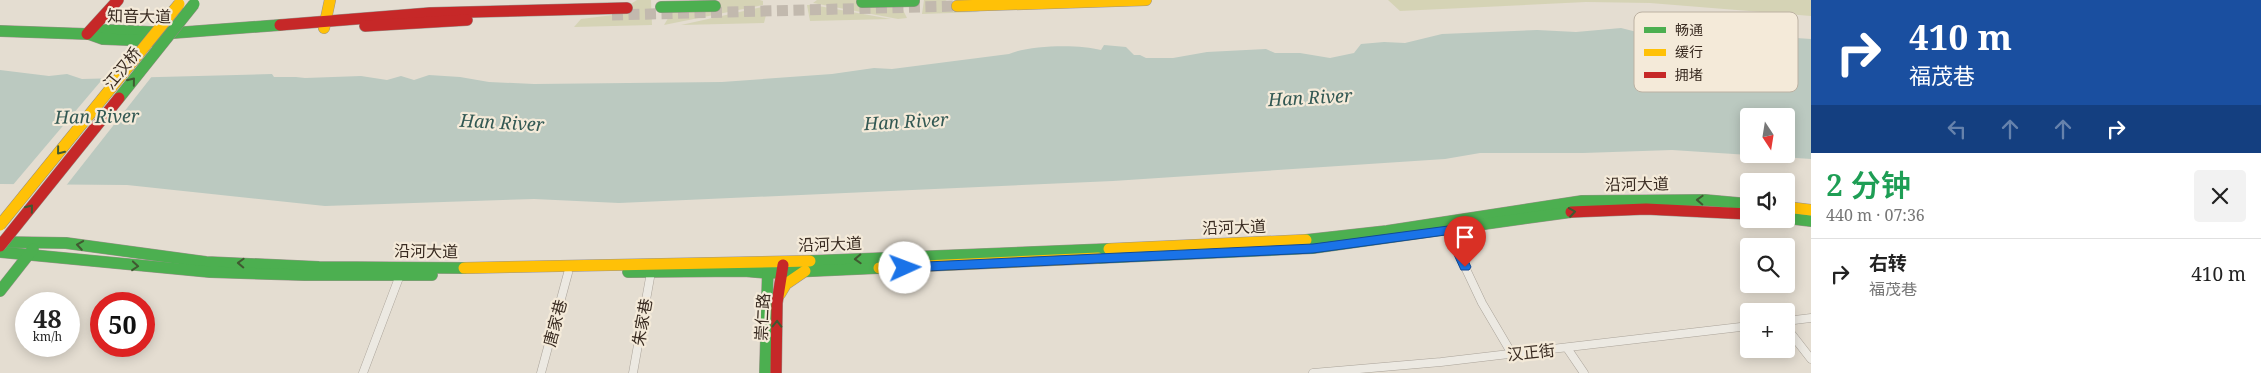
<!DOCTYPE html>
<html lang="zh">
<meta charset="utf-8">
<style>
:root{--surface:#fff;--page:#f2f2f2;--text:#222;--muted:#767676;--line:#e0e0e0}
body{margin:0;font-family:"Noto Serif","Noto Sans SC",serif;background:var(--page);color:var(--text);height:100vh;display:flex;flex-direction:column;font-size:19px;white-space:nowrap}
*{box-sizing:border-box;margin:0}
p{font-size:16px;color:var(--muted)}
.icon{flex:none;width:28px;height:28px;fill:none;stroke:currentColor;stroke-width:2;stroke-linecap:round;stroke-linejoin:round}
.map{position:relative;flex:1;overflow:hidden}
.details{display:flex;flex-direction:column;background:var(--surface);width:450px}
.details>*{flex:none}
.top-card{background:#1a4fa0;color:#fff;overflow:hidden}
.needle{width:32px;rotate:168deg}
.tools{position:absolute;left:1740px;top:108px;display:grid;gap:10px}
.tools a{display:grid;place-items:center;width:55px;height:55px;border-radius:5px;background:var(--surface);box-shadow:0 2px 12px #0003;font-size:25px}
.speed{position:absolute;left:15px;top:292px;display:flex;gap:10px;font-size:25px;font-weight:700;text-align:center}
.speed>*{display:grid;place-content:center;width:65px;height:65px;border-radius:50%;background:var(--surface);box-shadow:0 2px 12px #0003;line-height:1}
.speed small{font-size:12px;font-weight:400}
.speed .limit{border:8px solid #d22;background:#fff;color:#111}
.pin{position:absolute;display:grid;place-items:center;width:42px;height:42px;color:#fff;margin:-51px -21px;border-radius:50% 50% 50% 0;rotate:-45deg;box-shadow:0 0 5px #0007}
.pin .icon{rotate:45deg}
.me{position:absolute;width:55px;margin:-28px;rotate:88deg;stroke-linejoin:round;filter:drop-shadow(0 0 4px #0008)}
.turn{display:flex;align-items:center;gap:18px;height:105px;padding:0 15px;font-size:22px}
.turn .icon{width:65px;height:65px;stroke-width:2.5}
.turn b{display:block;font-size:35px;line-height:42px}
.lanes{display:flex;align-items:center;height:48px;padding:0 15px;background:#0003;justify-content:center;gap:25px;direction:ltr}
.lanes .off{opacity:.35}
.round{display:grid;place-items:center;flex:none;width:52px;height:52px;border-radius:5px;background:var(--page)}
.head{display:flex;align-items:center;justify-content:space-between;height:85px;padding:0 15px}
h1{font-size:30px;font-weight:600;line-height:38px;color:#1e9e55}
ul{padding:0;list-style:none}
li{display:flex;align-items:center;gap:15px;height:70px;padding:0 15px;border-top:1px solid var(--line)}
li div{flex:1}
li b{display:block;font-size:19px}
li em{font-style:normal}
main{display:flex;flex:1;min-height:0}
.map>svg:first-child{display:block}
.green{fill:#d5d3b5}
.water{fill:#bbc9c0;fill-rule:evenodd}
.pier{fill:#e4ddd1}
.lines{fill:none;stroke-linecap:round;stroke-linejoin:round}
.secondary-tunnel{stroke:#c2b9ae;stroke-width:11;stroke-dasharray:11 5.5;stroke-linecap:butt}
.street-casing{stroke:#aaa399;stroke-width:9}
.fast-casing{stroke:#9a928a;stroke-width:12}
.slow-casing{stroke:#9a928a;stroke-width:12}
.jam-casing{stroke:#9a928a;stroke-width:12}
.street{stroke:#ece9e2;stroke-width:8}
.fast{stroke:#4caf50;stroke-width:11}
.slow{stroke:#ffc107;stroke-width:11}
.jam{stroke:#c62828;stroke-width:11}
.fast-bridge-casing{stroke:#908880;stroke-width:12;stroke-linecap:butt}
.slow-bridge-casing{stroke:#908880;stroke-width:12;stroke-linecap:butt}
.jam-bridge-casing{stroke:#908880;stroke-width:12;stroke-linecap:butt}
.fast-bridge{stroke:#4caf50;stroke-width:11}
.slow-bridge{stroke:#ffc107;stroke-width:11}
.jam-bridge{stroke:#c62828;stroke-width:11}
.oneway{stroke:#405931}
.route{fill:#1a73e8;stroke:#114b97}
.labels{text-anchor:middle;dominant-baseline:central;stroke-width:4.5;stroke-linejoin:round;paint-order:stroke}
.street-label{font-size:16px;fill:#392b21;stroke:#f4ead9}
.water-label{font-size:18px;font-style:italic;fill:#325853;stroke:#f4ead9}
.key{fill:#f4ead9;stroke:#bcb1a2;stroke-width:1}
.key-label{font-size:14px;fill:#392b21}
</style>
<main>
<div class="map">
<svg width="1811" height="373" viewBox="0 0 1811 373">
<rect width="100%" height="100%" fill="#e4ddd1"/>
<g class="green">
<polygon points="637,0 651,0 652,25 574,27 581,19 613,15"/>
<polygon points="719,0 760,0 763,1 763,5 664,25 673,10 714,7"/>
<polygon points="817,0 861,0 900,4 907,18 898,19 813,3"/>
<polygon points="924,0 945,0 957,6 980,12 922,14"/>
<polygon points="1388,0 1811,0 1811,16 1650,3 1586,2 1400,11"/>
<polygon points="807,5 813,5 891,19 810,21"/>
<polygon points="762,7 768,7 764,23 681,25"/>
</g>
<path class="water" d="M1621 28 1641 33 1676 30 1811 39V159L1672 150 1583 153H1480L1445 159 1113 181 619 203 534 199 325 206 127 185 0 184V70L49 76 67 74 82 79 272 74 274 77H296L305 78 361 76 387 80 401 76 414 80 429 75 460 77 489 82 534 84 722 82 832 74 874 68 892 69 1009 54C1030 45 1079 44 1101 50L1104 45 1126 47 1134 55H1140L1146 58H1173L1207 52 1266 49 1275 53H1300L1330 58 1354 53 1361 44 1384 42 1405 43 1442 34 1537 30 1576 32ZM1749 116H1786V154H1749Z"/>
<polygon class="pier" points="106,75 153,75 65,187 12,186"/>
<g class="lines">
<polyline class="secondary-tunnel" points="612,15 957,6"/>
<g class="street-casing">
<g id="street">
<polyline points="1448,231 1482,303 1512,354"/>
<polyline points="1786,321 1811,318"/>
<polyline points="1786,327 1811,359"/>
<polyline points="1567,348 1584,373"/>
<polyline points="363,373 400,275"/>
<polyline points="541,373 568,273"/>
<polyline points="633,373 651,272"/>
<polyline points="1313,373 1441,362 1749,326"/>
</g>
</g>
<g class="fast-casing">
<g id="fast">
<polyline points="862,2 914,1"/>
<polyline points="661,7 715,6"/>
<polyline points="0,31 87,34 106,30 173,33 280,25"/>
<polyline points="89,34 103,39 155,41"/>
<polyline points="1786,218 1811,221"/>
<polyline points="1306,240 1387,231 1582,201 1705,200 1749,204"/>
<polyline points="0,242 66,243 206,262 319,267 464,268"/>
<polyline points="0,252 210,272 305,275 432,275"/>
<polyline points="1098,258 1313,248 1571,212"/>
<polyline points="810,261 1109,249"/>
<polyline points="628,272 744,271 768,273 879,268"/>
<polyline points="0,291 33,249"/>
<polyline points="765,373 768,265"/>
</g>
</g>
<g class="slow-casing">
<g id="slow">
<polyline points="957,6 1146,0"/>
<polyline points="324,28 330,0"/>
<polyline points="1786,207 1811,210"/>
<polyline points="1109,249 1306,240"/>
<polyline points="464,268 810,261"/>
<polyline points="879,268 1098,258"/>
<polyline points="780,294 786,284 805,271"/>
</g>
</g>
<g class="jam-casing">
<g id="jam">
<polyline points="280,25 430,13 627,8"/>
<polyline points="365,26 467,20"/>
<polyline points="87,34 118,0"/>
<polyline points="1571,212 1646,209 1749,214"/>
<polyline points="776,373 777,303 783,265"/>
</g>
</g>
<use href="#street" class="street"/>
<use href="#fast" class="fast"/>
<use href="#slow" class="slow"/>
<use href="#jam" class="jam"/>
<g class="fast-bridge-casing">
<polyline id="fast-bridge" points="119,98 194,4"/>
</g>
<g class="slow-bridge-casing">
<polyline id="slow-bridge" points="0,225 179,4"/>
</g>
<g class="jam-bridge-casing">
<polyline id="jam-bridge" points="0,246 119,98"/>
</g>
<use href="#fast-bridge" class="fast-bridge"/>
<use href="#slow-bridge" class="slow-bridge"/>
<use href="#jam-bridge" class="jam-bridge"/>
</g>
<defs><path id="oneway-chevron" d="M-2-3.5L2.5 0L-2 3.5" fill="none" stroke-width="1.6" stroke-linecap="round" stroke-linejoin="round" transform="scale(1.25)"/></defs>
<g class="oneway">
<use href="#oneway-chevron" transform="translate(132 81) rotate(-51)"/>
<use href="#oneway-chevron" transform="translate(60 151) rotate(129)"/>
<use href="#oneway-chevron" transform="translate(1700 200) rotate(-178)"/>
<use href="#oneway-chevron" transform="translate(30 208) rotate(-51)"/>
<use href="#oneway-chevron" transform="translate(1572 212) rotate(-8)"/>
<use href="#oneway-chevron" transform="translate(80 245) rotate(-171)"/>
<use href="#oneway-chevron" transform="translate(858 259) rotate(178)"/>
<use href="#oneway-chevron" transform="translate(241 263) rotate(-178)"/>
<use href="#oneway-chevron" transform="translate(135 266) rotate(5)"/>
<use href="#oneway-chevron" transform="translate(777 324) rotate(-89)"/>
</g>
<polygon class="route" points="1448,226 1453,227 1471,267 1469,270 1461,270 1445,235 1313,253 905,272 899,268 905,263 1313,244"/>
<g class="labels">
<g class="street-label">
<text transform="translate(139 16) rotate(1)">知音大道</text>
<text transform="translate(122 68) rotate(-51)">江汉桥</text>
<text transform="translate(1637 184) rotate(-1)">沿河大道</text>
<text transform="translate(1234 227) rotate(-2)">沿河大道</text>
<text transform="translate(830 244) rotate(-2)">沿河大道</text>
<text transform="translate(426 251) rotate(1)">沿河大道</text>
<text transform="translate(762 317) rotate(-87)">崇仁路</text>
<text transform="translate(642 322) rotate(-80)">朱家巷</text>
<text transform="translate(555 323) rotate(-75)">唐家巷</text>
<text transform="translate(1531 352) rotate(-6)">汉正街</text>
</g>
<g class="water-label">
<text transform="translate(1310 97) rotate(-3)">Han River</text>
<text transform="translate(97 116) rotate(-1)">Han River</text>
<text transform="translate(906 121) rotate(-3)">Han River</text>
<text transform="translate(502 122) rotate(3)">Han River</text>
</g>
</g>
<rect x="1634" y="12" width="164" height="80" rx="8" class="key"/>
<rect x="1644" y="27" width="22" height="6" fill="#4caf50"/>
<rect x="1644" y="49" width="22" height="7" fill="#ffc107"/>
<rect x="1644" y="72" width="22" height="6" fill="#c62828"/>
<g class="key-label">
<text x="1675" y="35">畅通</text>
<text x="1675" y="57">缓行</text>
<text x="1675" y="80">拥堵</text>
</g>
</svg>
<div class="tools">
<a><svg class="needle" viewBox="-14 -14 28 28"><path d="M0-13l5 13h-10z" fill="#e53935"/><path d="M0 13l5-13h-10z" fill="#767676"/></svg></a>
<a><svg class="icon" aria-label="sound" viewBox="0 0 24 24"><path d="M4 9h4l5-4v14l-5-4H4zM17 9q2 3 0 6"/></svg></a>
<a><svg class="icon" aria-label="search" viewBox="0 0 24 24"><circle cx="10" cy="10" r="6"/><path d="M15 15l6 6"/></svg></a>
<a>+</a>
</div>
<div class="speed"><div>48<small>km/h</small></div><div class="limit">50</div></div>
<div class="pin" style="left:1465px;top:267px;background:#d93025"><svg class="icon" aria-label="arrive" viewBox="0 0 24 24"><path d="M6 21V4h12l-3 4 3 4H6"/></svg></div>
<svg class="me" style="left:905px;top:268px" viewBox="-20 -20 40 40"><circle r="19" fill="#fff"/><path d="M0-13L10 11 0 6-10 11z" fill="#1a73e8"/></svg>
</div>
<section class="details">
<div class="top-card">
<div class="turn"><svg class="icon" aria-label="right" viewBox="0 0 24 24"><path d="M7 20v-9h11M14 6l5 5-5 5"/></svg><div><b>410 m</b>福茂巷</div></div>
<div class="lanes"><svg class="icon off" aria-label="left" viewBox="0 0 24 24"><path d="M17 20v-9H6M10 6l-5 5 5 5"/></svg><svg class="icon off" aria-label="ahead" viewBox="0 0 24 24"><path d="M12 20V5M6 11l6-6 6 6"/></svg><svg class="icon off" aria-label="ahead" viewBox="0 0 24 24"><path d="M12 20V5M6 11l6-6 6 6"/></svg><svg class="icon" aria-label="right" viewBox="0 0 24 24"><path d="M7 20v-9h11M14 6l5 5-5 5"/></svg></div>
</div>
<div class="head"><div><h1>2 分钟</h1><p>440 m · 07:36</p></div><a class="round"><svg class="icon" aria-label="close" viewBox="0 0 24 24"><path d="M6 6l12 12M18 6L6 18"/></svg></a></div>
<ul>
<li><svg class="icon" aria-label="right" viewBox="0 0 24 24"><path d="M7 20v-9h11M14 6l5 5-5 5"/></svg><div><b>右转</b><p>福茂巷</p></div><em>410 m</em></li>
</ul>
</section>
</main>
